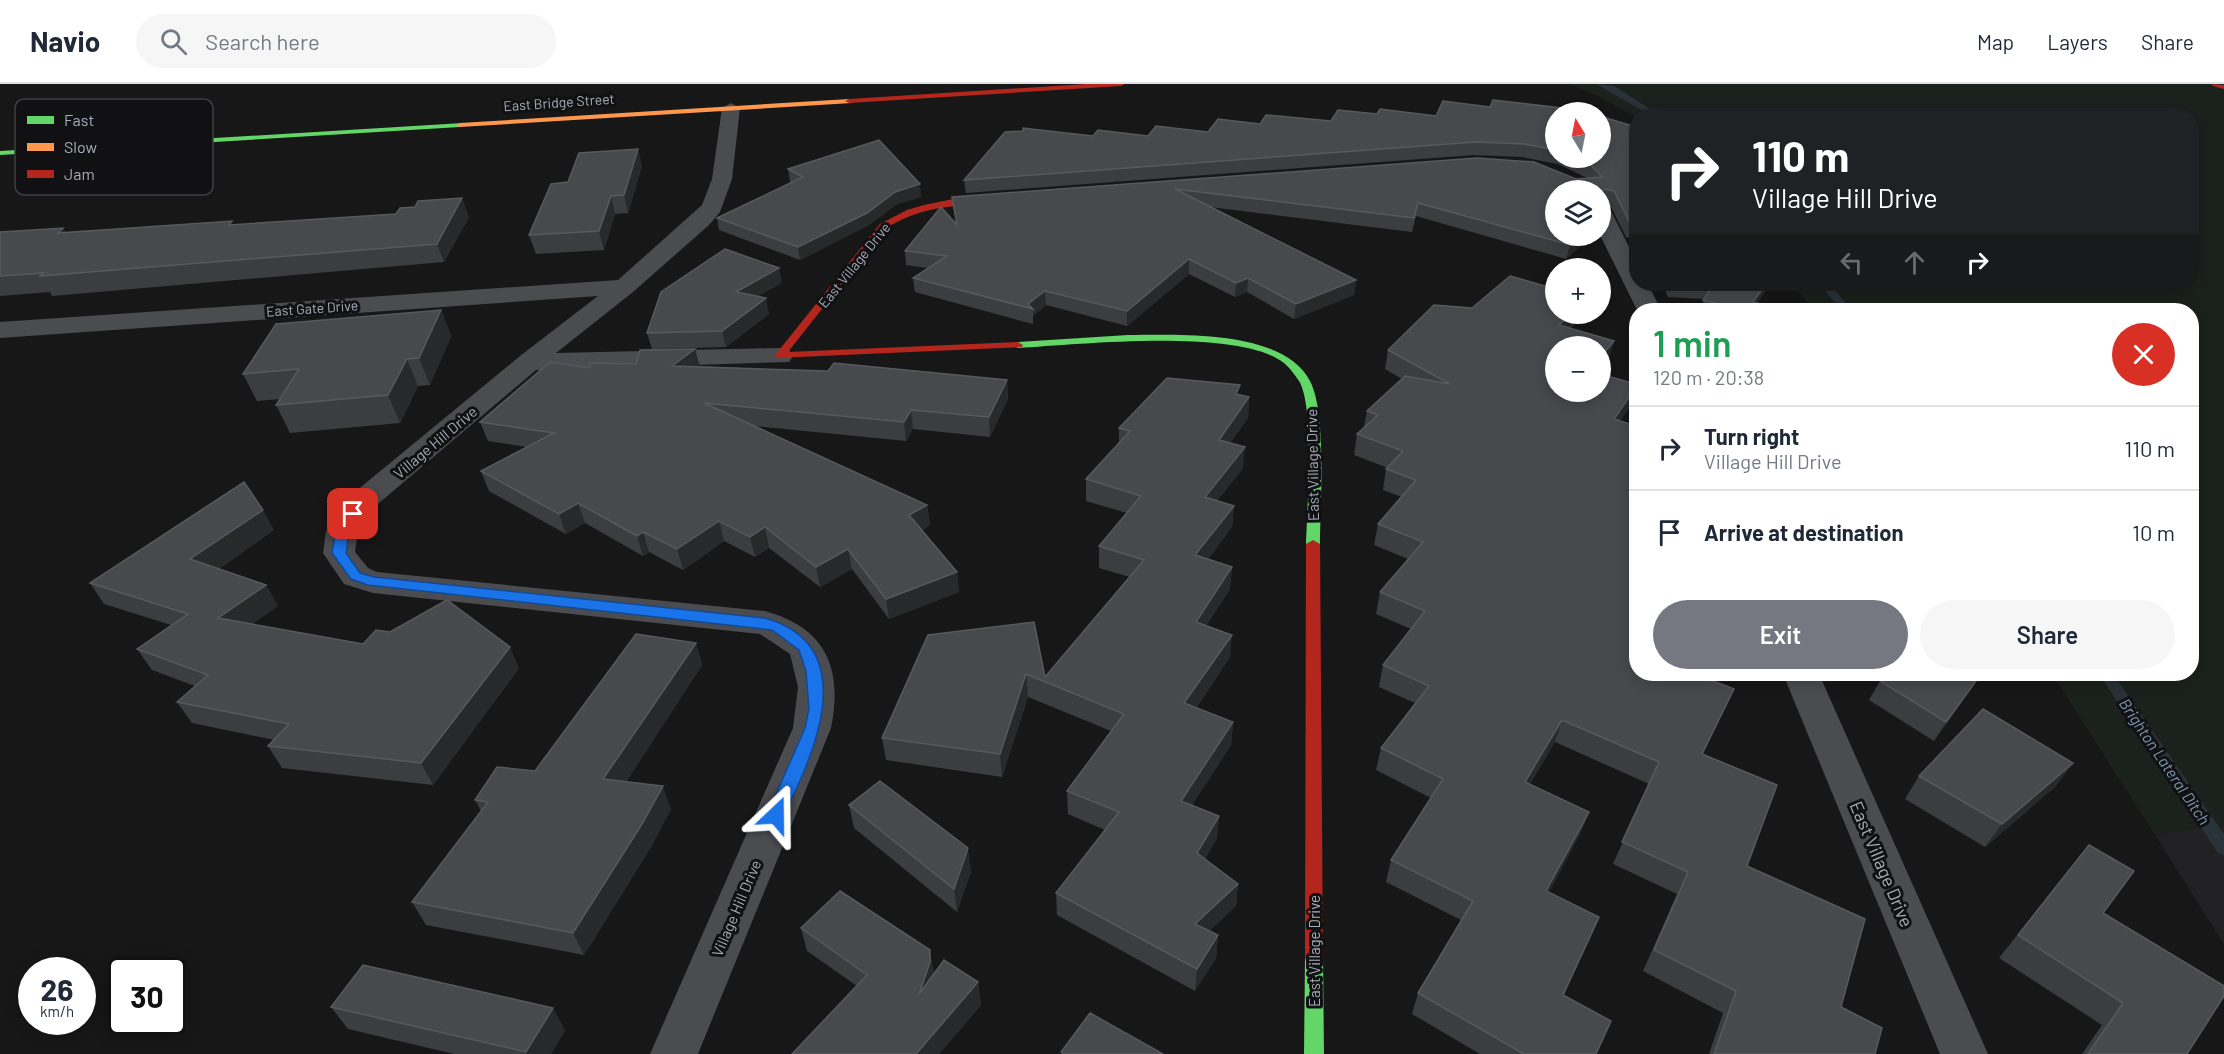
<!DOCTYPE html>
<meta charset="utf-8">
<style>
:root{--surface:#fff;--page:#f6f6f7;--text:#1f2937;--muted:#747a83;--line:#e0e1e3;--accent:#757880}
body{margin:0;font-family:Barlow,sans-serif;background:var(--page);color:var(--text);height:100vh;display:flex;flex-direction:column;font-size:22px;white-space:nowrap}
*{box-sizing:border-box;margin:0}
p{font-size:20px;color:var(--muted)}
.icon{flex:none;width:33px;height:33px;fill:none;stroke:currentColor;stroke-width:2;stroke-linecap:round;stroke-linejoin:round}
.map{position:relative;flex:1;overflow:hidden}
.drawer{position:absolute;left:1629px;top:219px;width:570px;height:378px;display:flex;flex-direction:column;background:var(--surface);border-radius:24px;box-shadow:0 3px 15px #0003}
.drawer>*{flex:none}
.top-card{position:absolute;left:1629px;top:24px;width:570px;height:183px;border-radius:24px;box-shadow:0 3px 15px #0003;background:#202124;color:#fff;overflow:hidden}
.needle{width:39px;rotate:350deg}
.tools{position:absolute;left:1545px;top:18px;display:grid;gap:12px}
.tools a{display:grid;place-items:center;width:66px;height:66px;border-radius:50%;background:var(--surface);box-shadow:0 3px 15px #0003;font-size:30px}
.speed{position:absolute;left:18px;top:873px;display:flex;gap:12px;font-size:30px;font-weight:700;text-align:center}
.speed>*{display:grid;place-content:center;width:78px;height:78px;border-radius:50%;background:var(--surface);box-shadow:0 3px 15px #0003;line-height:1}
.speed small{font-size:15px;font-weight:400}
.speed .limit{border:3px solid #111;border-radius:9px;background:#fff;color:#111}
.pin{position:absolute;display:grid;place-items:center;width:51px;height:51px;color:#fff;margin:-26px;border-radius:12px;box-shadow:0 3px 9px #0006}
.me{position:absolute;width:66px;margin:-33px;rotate:23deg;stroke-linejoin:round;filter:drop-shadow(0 0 4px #0008)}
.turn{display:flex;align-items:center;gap:21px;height:126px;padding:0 24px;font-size:27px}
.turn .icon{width:78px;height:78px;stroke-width:2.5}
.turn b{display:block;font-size:42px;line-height:51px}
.lanes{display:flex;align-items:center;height:57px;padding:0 24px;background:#0003;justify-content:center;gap:30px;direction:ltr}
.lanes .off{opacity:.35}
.round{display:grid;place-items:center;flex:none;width:63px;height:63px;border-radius:32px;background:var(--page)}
.head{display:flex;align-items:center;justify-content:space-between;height:102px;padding:0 24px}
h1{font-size:36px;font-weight:600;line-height:45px;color:#1e9e55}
.cta{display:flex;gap:12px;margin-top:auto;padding:12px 24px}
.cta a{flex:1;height:69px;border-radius:36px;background:var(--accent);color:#fff;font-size:24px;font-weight:600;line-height:69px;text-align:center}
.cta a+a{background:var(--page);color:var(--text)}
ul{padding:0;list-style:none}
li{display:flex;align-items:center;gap:18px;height:84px;padding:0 24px;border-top:2px solid var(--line)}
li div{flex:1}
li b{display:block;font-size:22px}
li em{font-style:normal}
header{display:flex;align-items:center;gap:36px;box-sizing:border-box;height:84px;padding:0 30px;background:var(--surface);border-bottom:2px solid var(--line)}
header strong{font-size:28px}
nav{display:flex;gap:33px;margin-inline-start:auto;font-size:21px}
.search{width:420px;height:54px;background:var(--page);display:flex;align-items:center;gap:15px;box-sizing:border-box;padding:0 21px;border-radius:33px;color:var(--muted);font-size:22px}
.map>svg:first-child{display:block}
.built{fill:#212124}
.green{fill:#1b211c}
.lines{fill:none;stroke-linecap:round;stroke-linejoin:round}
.stream{fill:#2a3239;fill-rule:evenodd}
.street{fill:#4b4c50;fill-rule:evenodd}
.fast{fill:#63d668;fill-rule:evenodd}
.slow{fill:#ff974d;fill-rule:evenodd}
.jam{fill:#b3261e;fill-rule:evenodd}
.wall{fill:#3c3d40}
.shaded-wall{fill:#28292a}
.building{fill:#48494d;stroke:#57595e;stroke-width:1.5}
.route{fill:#1a73e8;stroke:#114b97;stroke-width:1.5}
.labels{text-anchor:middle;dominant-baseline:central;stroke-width:6;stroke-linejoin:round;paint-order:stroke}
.far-street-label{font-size:14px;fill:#a8adb8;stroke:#111113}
.street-label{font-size:15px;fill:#a8adb8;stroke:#111113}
.water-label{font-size:16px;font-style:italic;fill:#7f9bb3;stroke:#111113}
.near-street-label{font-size:18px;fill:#a8adb8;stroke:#111113}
.key{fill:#111113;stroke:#3e4045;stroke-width:1.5}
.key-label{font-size:16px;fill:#a8adb8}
</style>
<header>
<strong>Navio</strong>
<div class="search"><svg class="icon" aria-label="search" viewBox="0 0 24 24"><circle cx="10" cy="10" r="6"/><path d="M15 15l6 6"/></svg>Search here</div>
<nav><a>Map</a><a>Layers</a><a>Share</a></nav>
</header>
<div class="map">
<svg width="2224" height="970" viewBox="0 0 2224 970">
<rect width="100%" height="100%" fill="#171717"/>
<polygon class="built" points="2224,740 2224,860 2155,751"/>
<polygon class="green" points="1568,0 2224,0 2224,740 2155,751 2052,590 2192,590 2192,226 1812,226 1793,200 2192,200 2192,32 1636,33 1592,9"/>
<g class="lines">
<g class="stream">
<polygon points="1596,0 1614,2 1661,32 1652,32"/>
<polygon points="1819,200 1829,200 1852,226 1842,226"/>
<polygon points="2099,590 2113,590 2224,750 2224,771 2218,769"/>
</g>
<g class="street">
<path d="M731 19 740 24 732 95 720 128 709 141 633 208 556 269 780 264 789 266 793 272 789 278 536 286 372 425 358 447 355 468 368 484 377 488 765 527C826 544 843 584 831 644L698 970H650L793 644 798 603 790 570 760 550 373 509 344 500 323 469 326 447 350 412 520 272 598 212 0 254V238L618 196 702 121 712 95 722 24Z"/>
<polygon points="1600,121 1608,122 1611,127 1636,177 1636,200 1648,200 1661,226 1637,226 1600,151"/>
<polygon points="1783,590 1819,590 1988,970 1940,970"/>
</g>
<g class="fast">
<polygon points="463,39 464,41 460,43 0,71 0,67"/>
<path d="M1128 251C1178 251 1283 245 1310 297 1327 329 1320 421 1320 460L1318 463 1313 464 1306 460C1307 425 1315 323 1299 297 1295 291 1289 283 1284 279 1237 243 1078 261 1018 264L1013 261 1018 258Z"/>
<polygon points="1314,866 1321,868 1323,874 1324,970 1304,970 1305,874 1307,868"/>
</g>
<polygon class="slow" points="849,15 852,15 852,19 460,43 456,41 460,39"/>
<g class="jam">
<polygon points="1086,0 1125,0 1121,2 849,19 845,17 849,15"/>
<polygon points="2212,0 2224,1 2224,5 2213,2"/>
<path d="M998 111 1002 114 1001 116C956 124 928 119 886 144L788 268 1018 258 1023 261 1022 263 776 274V270L880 140 907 126 924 121 953 115Z"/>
<polygon points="1313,456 1320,460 1323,874 1321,880 1314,882 1307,880 1305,874 1306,460"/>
</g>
</g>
<g class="wall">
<polygon points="1490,23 1556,28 1556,74 1600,74 1636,43 1636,155 1626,153 1610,121 1601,119 1601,132 1600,135 1600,106 1556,152 1592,152 1566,175 1416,132 1412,148 1210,123 1356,196 1354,211 1294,235 1247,208 1235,213 1189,190 1127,242 1046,221 1033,232 1033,240 915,208 913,194 928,184 906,181 905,167 956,139 952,113 1477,74 1576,95 1587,94 1558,80 1522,73 1474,71 966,109 964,96 1093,52 1148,52 1208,48 1260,40 1331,37 1377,30 1436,32"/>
<polygon points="642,82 628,129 615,130 604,166 536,170 529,151 568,98"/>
<polygon points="788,85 921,113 897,120 869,141 800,176 719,146 717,134 791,98 790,98"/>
<polygon points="469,133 444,178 52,212 50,208 0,212 0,148 66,148 234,141"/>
<polygon points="782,199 758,212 769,230 726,263 652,265 647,249"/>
<polygon points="1662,200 1769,200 1766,206 1757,219 1785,226 1700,226 1704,215 1668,213"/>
<polygon points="1472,224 1556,230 1583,230 1582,233 1570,245 1614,257 1608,276 1600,286 1600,262 1556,262 1631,321 1620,337 1636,590 1734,605 1703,670 1747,782 1841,923 1875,970 1709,970 1723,929 1643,887 1677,810 1613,780 1649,700 1555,658 1530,700 1589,728 1580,750 1549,808 1599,833 1564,911 1596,970 1480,970 1412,930 1418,909 1461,836 1386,798 1391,776 1431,714 1376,686 1381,664 1415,619 1379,603 1383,581 1411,545 1376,530 1380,508 1408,475 1374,461 1378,440 1402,413 1383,406 1386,385 1388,384 1354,371 1357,350 1364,343 1367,327 1402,295 1385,285 1388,266"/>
<polygon points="441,226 451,252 430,301 418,302 400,339 290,349 276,321 280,315 257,317 243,290"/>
<polygon points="695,265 699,282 1007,296 1008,315 990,353 913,345 906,357 755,342 927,421 930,441 922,446 957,488 959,508 889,535 852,485 820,503 769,464 755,473 724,457 683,486 649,468 643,472 585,439 566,450 489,407 481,387 527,363 488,357 480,338 590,284 636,280"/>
<polygon points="1240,311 1249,313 1248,334 1230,359 1243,384 1217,417 1234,422 1232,443 1208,475 1232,483 1230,505 1206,542 1230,573 1196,624 1233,638 1231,661 1192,721 1219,732 1217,754 1205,775 1238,800 1236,822 1209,847 1218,851 1216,874 1195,907 1057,831 1056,809 1105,746 1068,730 1067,707 1111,647 1028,613 1002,693 886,676 882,654 928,551 1045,593 1130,493 1099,484 1099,462 1127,429 1086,417 1086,395 1119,359 1119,344"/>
<polygon points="274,446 219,485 266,501 278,522 252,540 363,560 519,584 433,701 282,684 268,662 274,656 192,639 177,618 195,602 152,586 137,565 171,541 104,520 90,499"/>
<polygon points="696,559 702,581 626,698 671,725 651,763 584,871 426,841 412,818 481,727 475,716 535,687"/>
<polygon points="1890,590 1982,590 1934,657 1869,616 1880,597"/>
<polygon points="1919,692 2056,702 1985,763 1905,715"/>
<polygon points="849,721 971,787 957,828 854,744"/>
<polygon points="2089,761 2103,829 2187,970 2082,970 2102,941 1999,874"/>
<polygon points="801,844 934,890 978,898 981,921 939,970 792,970 857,902 807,867"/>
<polygon points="331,923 565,946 551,970 454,970 348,945"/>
</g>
<g class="shaded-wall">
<polygon points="638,65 642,82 628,129 624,111"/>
<polygon points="920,100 921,113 897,120 869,141 800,176 798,163 895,108"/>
<polygon points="611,112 615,130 604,166 599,147"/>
<polygon points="462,114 469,133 444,178 437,160"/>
<polygon points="63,144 74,162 58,149"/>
<polygon points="1580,152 1592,152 1566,175 1570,161"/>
<polygon points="1189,175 1189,190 1127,242 1127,227"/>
<polygon points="779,184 782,199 739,223 736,208"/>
<polygon points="1248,194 1247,208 1235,213 1236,199"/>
<polygon points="1356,196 1354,211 1294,235 1296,220"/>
<polygon points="1766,200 1769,200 1766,206 1752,226 1753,218"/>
<polygon points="1045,207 1046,221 1033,232 1033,225 1028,220"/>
<polygon points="766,214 769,230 726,263 722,247"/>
<polygon points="441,226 451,252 430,301 419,274"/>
<polygon points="1571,230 1583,230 1582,233 1554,261 1559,241"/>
<polygon points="1614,257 1608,276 1600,286 1600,274"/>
<polygon points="695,265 700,283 672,282"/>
<polygon points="407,275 418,302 400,339 388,311"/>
<polygon points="1007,296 1008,315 990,353 989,333"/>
<polygon points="1636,303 1631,321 1607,355 1614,335"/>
<polygon points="1249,313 1248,334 1218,377 1219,356"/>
<polygon points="911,326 913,345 906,357 904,338"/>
<polygon points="1245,363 1243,384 1203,434 1205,413"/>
<polygon points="578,419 585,439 566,450 559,430"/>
<polygon points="927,421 930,441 912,451 909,431"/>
<polygon points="1234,422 1232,443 1194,493 1195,471"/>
<polygon points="263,426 274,446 203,496 190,475"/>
<polygon points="719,437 724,457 683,486 677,465"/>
<polygon points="765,443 769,464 755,473 750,453"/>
<polygon points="643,448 649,468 643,472 637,452"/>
<polygon points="848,465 852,485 820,503 816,483"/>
<polygon points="1232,483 1230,505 1194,560 1196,538"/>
<polygon points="957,488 959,508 889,535 886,515"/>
<polygon points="266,501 278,522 231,555 218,534"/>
<polygon points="1232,551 1230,573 1183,642 1184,619"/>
<polygon points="696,559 702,581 613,718 603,695"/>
<polygon points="510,563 519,584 433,701 421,679"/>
<polygon points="1026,590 1028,613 1002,693 1000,670"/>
<polygon points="1981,590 1982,590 1934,657 1946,638"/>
<polygon points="1562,636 1555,658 1518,720 1525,698"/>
<polygon points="1233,638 1231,661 1180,739 1181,717"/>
<polygon points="2073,679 2056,702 1985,763 2002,740"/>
<polygon points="663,702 671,725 651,763 584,871 573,849"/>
<polygon points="1589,728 1580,750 1538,829 1546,807"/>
<polygon points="1219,732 1217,754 1196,792 1197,769"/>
<polygon points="968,764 971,787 957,828 954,805"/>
<polygon points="1238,800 1236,822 1193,862 1195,840"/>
<polygon points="1599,833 1590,855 1554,932 1563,911"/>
<polygon points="1218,851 1216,874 1195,907 1197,885"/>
<polygon points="930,866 934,889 934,901 919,910"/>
<polygon points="978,898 981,921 939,970 916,970"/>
<polygon points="553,924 565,946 551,970 527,970 526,968"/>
</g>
<g class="building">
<polygon points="1493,16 1587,27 1591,28 1556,28 1556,66 1525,60 1476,58 964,96 1005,48 1023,47 1023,44 1093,52 1098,46 1148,52 1156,42 1208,48 1218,35 1260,40 1266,31 1331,37 1338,26 1377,30 1380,25 1436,32 1443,17 1490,23"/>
<polygon points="1600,32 1636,43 1636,140 1630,139 1614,107 1604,105 1601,108 1601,132 1600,133 1600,106 1556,106 1556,152 1580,152 1570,161 1418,119 1414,134 1175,105 1356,196 1296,220 1248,194 1236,199 1189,175 1127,227 1045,207 1028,220 1033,225 913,194 947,172 905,167 941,123 957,141 952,113 1477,74 1534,78 1576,95 1602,93 1591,81 1575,74 1600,74"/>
<polygon points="879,56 920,100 895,108 867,129 798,163 717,134 803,93 788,85"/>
<polygon points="638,65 624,111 611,112 599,147 529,151 551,100 568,98 579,69"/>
<polygon points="462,114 437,160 40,192 44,189 0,192 0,148 63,144 58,149 232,137 229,141 396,130 400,124 415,123 418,117"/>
<polygon points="725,165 779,184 736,208 766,214 722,247 647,249 661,208"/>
<polygon points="1510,192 1556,205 1556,230 1571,230 1559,241 1614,257 1600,274 1600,262 1556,262 1556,308 1600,308 1600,290 1636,300 1636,303 1614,335 1636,342 1636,385 1633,390 1636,391 1636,590 1695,590 1734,605 1702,670 1777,701 1747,782 1865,835 1841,923 1882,944 1875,970 1714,970 1736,907 1654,866 1688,788 1622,758 1659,678 1562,636 1525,698 1589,728 1546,807 1599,833 1563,911 1611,937 1596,970 1524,970 1418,909 1473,817 1391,776 1443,695 1381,664 1429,602 1383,581 1425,527 1380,508 1423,458 1378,440 1416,396 1386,385 1403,367 1357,350 1378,331 1367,327 1405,292 1450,300 1388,266 1434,221 1472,224"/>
<polygon points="1693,200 1766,200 1753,218 1785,226 1742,226 1703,216 1714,201"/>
<polygon points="441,226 419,274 407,275 388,311 276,321 299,285 243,290 276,240"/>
<polygon points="695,265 672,282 828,287 834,279 1007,296 989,333 911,326 904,338 704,319 927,421 909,431 957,488 886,515 848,465 816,483 765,443 750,453 719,437 677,465 643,448 637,452 578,419 559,430 481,387 554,349 480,338 550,278 590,284 590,279 636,280 640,266"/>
<polygon points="1167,294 1240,301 1236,310 1249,313 1219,356 1245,363 1205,413 1234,422 1195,471 1232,483 1196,538 1232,551 1184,619 1233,638 1181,717 1219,732 1197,769 1238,800 1195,840 1218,851 1197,885 1056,809 1119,728 1067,707 1124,630 1026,590 1000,670 882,654 928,551 1034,538 1045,593 1144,476 1099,462 1141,412 1086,395 1130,347 1119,344"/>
<polygon points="244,398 263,426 190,475 266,501 218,534 363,560 376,546 390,548 447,516 510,563 421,679 268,662 289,640 177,618 208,591 137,565 188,530 90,499"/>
<polygon points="636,550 696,559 603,695 663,702 642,740 573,849 412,818 488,718 475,716 497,683 535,687"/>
<polygon points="1890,590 1981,590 1946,638 1880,597"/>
<polygon points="1983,625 2073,679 2002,740 1919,692"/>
<polygon points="880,697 968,764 954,805 849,721"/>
<polygon points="2089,761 2134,787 2103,829 2224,902 2224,912 2187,970 2088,970 2123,919 2018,851"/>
<polygon points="840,807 930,866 930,878 919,910 944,876 978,898 916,970 792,970 867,891 801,844"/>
<polygon points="363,881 553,924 526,968 331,923"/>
<polygon points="1090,929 1163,970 1064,970 1061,968"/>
</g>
<path class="route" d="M353 426 360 430 349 447 346 469 360 489 374 493 765 534C864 562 814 673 781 736H770L767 731 805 644 809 625 806 587 799 566 772 546 368 501 351 495 332 469 336 447 349 427Z"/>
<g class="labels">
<g class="far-street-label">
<text transform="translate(559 18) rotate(-4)">East Bridge Street</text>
<text transform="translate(854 181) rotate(-51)">East Village Drive</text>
<text transform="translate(312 224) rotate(-4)">East Gate Drive</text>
</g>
<g class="street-label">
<text transform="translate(435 358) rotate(-40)">Village Hill Drive</text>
<text transform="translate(1312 381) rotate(-91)">East Village Drive</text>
<text transform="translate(736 824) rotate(-67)">Village Hill Drive</text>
<text transform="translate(1314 867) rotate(-90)">East Village Drive</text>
</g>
<g class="water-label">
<text transform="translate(2165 677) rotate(56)">Brighton Lateral Ditch</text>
</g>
<g class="near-street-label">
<text transform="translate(1882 780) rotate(67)">East Village Drive</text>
</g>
</g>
<rect x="15" y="15" width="198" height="96" rx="9" class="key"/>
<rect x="27" y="32" width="27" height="8" fill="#63d668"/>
<rect x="27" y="59" width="27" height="8" fill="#ff974d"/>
<rect x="27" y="86" width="27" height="8" fill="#b3261e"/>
<g class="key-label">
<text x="64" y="42">Fast</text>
<text x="64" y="69">Slow</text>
<text x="64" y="96">Jam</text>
</g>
</svg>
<div class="tools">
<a><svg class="needle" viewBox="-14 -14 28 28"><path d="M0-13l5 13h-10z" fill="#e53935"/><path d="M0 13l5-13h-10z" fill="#747a83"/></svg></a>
<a><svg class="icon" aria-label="layers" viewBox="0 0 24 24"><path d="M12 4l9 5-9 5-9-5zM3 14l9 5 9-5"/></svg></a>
<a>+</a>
<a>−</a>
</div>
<div class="speed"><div>26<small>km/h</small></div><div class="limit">30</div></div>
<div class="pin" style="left:353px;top:430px;background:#d93025"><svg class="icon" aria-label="arrive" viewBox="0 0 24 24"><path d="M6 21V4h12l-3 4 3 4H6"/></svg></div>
<svg class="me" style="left:776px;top:731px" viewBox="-20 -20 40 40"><path d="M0-17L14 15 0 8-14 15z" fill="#1a73e8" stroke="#fff" stroke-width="4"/></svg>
<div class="top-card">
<div class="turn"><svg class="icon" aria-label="right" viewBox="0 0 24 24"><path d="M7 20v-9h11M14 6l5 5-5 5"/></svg><div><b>110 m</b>Village Hill Drive</div></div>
<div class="lanes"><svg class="icon off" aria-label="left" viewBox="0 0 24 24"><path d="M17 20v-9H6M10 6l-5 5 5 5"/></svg><svg class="icon off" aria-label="ahead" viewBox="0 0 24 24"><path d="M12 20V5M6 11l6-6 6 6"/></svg><svg class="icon" aria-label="right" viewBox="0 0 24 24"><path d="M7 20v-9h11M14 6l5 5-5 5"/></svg></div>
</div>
<section class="drawer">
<div class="head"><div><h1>1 min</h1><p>120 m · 20:38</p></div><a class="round" style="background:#d93025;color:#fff"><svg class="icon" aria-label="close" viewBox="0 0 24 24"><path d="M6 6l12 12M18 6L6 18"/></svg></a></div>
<ul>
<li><svg class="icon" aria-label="right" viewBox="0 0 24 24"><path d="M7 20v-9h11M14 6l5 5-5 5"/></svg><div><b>Turn right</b><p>Village Hill Drive</p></div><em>110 m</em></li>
<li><svg class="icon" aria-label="arrive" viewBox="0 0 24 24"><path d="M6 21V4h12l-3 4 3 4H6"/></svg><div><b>Arrive at destination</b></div><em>10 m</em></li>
</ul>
<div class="cta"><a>Exit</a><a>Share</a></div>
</section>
</div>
